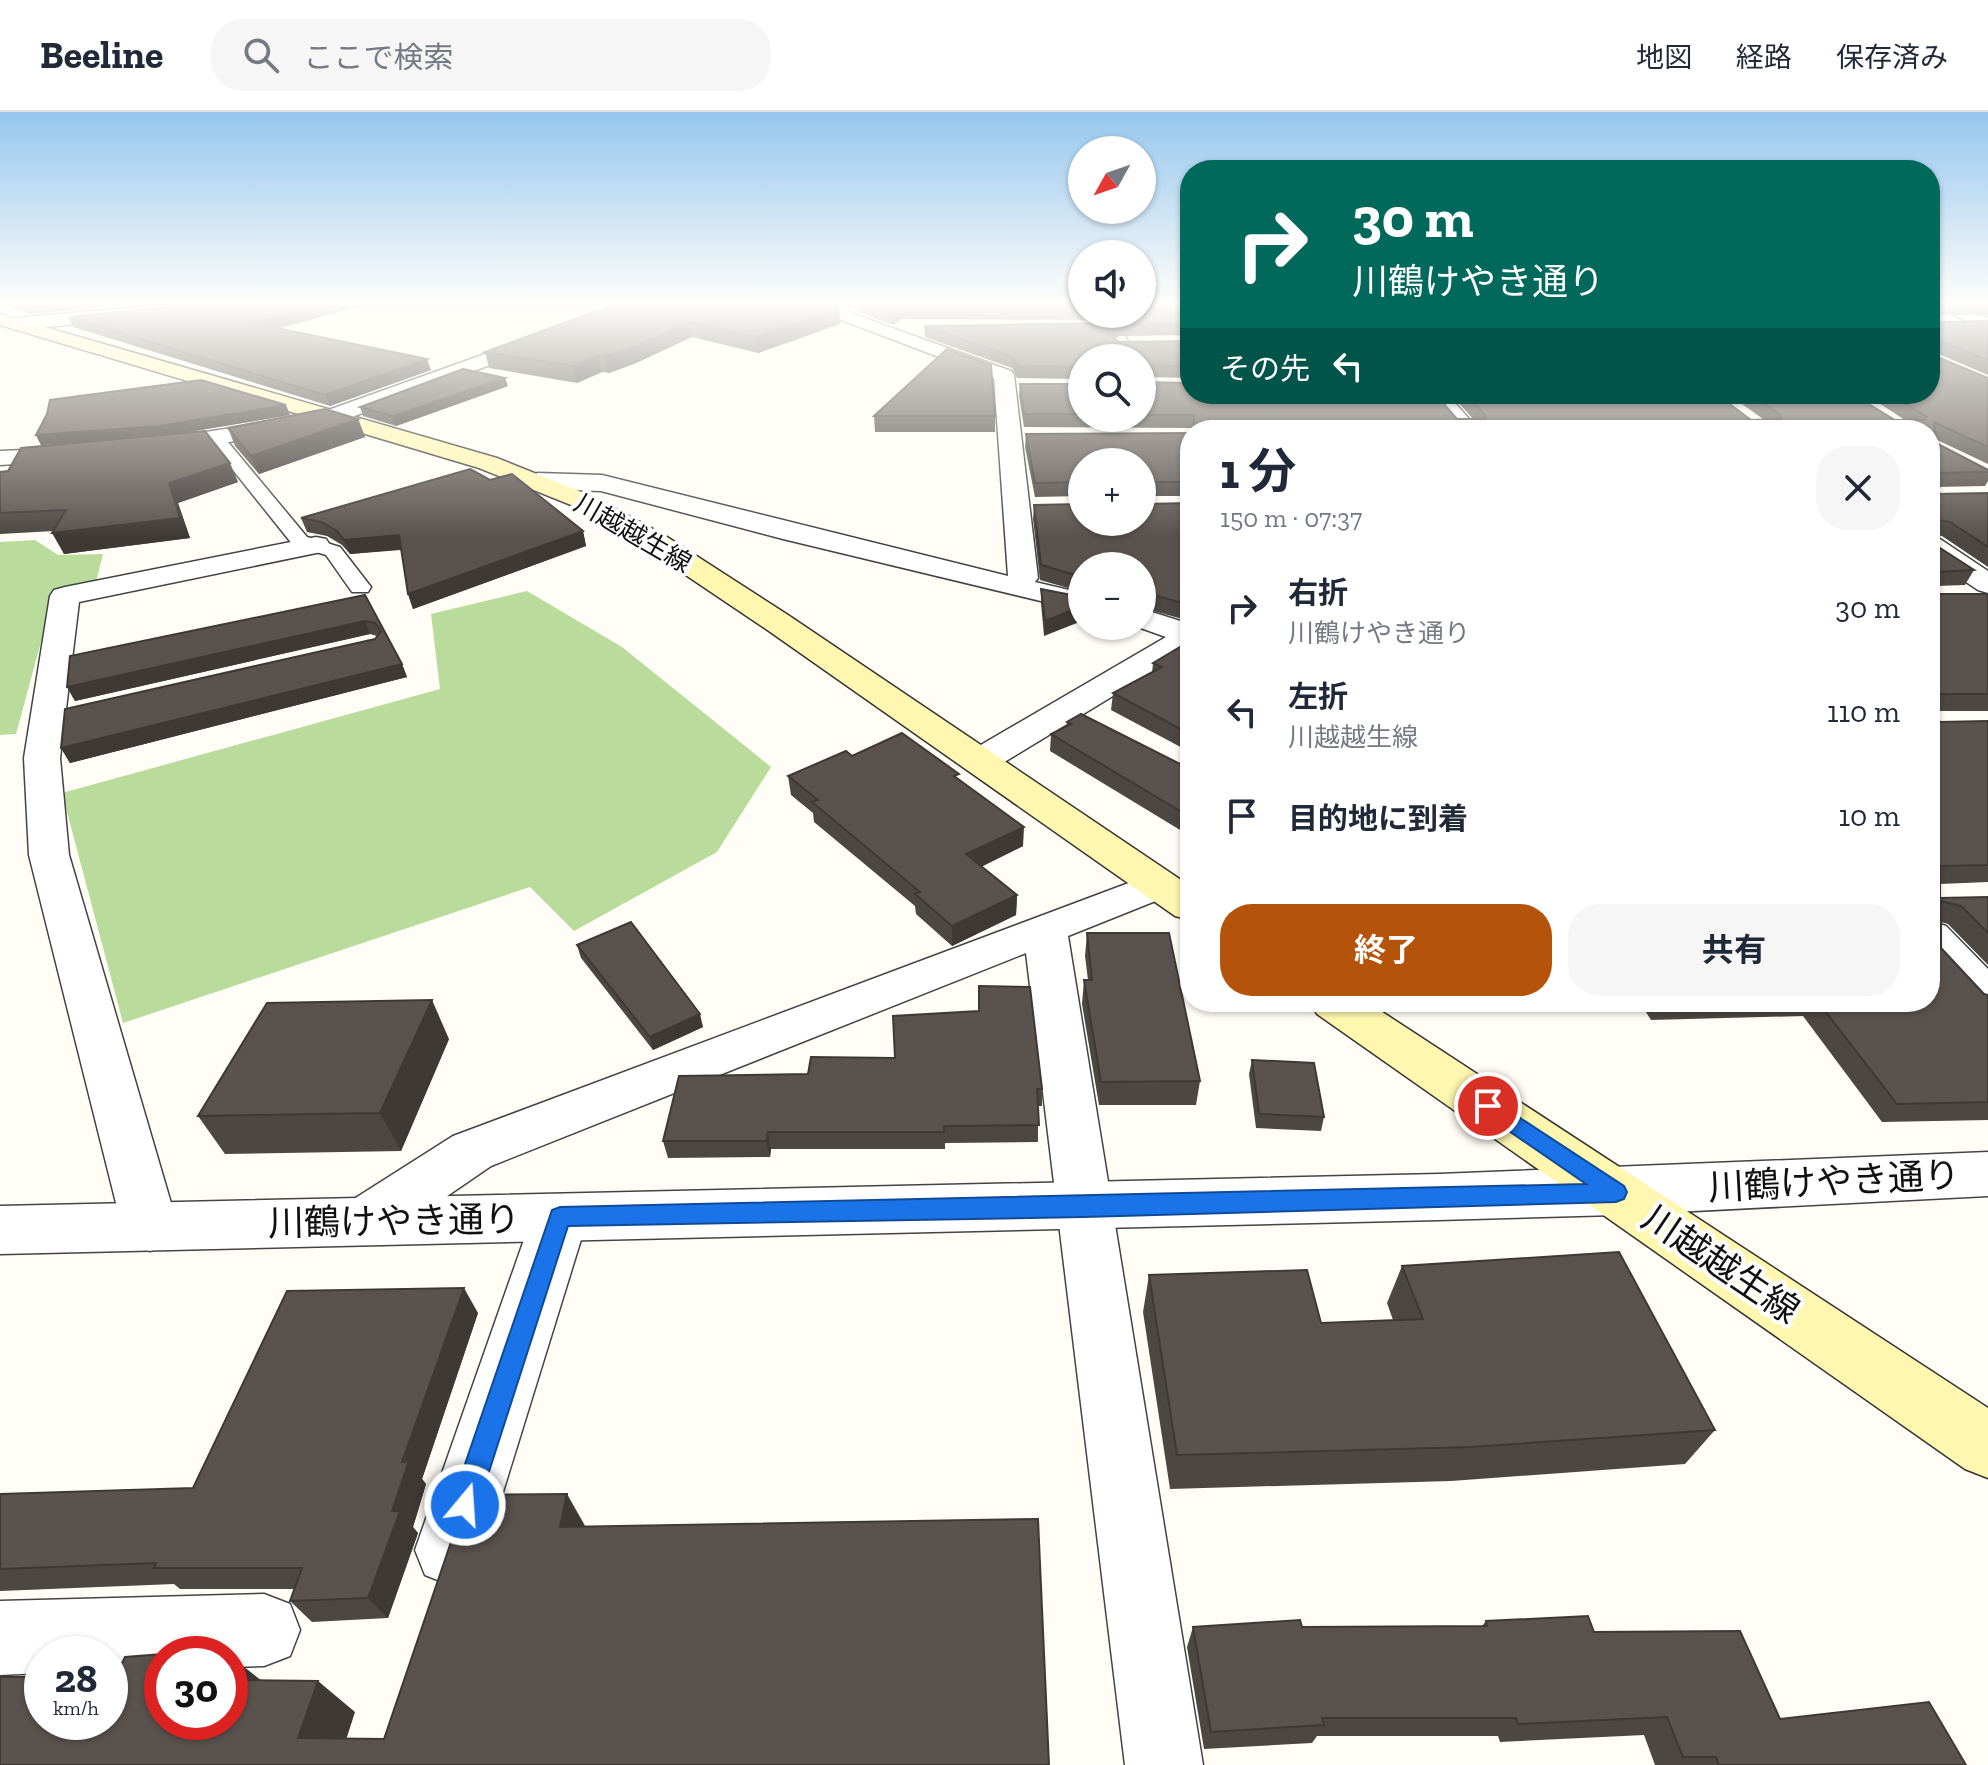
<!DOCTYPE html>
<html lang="ja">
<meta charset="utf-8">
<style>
:root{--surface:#fff;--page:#f6f6f7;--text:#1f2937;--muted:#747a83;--line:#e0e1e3;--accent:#b45309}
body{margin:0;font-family:"Zilla Slab","Noto Sans JP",serif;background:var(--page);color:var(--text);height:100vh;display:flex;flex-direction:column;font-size:30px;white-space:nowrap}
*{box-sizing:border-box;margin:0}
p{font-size:26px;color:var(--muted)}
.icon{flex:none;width:44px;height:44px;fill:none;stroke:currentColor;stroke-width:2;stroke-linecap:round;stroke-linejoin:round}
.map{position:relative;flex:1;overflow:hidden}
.details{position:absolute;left:1180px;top:308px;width:760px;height:592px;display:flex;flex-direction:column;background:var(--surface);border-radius:32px;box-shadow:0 2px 6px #0004}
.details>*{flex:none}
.top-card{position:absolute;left:1180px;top:48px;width:760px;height:244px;border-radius:32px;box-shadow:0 2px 6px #0004;background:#00695c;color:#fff;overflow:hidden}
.needle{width:52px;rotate:230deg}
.fabs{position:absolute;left:1068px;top:24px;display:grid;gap:16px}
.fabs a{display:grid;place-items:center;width:88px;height:88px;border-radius:50%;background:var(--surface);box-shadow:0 2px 6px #0004;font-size:40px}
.speed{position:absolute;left:24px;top:1524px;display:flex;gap:16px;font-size:40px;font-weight:700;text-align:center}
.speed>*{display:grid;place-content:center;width:104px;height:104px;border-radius:50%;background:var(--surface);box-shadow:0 2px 6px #0004;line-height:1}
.speed small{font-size:20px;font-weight:400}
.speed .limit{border:12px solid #d22;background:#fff;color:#111}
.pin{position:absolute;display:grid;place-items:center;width:68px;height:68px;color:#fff;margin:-34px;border:4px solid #fff;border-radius:50%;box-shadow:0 2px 8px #0007}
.me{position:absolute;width:88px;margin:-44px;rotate:18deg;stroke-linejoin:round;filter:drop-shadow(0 0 6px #0008)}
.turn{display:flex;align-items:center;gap:28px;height:168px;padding:0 40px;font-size:36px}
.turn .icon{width:104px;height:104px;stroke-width:2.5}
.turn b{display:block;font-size:56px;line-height:68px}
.then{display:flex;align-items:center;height:76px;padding:0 40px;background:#0003;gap:16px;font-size:30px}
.round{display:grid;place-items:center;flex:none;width:84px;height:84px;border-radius:32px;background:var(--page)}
.head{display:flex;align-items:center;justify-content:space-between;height:136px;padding:0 40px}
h1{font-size:48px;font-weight:700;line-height:60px}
.cta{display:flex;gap:16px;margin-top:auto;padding:16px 40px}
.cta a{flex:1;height:92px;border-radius:32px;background:var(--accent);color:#fff;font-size:32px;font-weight:700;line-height:92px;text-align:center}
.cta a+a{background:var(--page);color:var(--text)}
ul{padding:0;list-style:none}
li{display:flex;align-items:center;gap:24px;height:104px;padding:0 40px}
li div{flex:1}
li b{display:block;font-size:30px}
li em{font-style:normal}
header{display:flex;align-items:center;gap:48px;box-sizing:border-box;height:112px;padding:0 40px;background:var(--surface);border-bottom:2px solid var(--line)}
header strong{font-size:38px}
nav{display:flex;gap:44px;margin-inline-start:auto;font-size:28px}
.search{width:560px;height:72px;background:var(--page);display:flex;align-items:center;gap:20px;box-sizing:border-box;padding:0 28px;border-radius:32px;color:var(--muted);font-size:30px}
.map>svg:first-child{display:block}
.forest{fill:#b9dc9c}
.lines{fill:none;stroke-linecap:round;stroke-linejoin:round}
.service-casing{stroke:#444;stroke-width:3}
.minor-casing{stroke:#444;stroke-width:3}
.tertiary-casing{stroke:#444;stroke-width:3}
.secondary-casing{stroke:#333;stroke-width:3}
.service{fill:#fff;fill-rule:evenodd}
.minor{fill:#fff;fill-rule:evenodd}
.tertiary{fill:#fff;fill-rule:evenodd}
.secondary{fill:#fff6b0;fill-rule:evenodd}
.wall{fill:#4d4742}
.shaded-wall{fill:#3f3936}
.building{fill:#5a524d;stroke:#3f3936;stroke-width:2}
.route{fill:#1a73e8;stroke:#114b97;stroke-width:2}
.labels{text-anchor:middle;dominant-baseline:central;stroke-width:8;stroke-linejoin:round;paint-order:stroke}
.far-street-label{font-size:26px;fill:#111;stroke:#fff}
.near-street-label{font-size:36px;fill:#111;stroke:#fff}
</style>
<header>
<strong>Beeline</strong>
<div class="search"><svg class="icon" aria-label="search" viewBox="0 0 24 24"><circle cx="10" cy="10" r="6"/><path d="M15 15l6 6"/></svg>ここで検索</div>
<nav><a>地図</a><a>経路</a><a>保存済み</a></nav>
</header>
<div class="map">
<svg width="1988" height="1653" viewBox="0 0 1988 1653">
<rect width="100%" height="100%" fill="#fffdf5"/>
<g class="forest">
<polygon points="35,428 58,443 103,442 95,474 54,482 16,622 0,623 0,430"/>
<polygon points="527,479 622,535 771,655 717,740 574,819 530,775 123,911 62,681 440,577 431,502"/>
</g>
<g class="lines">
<g class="service-casing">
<polygon id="service" points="217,323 223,324 307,425 340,435 371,475 368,480 352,480 326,443 293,433 209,328"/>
</g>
<g class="minor-casing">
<g id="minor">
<polygon points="159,193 231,193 222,198 15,218 6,212 15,206"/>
<polygon points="622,193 649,193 336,311 320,311 317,306 320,301"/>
<polygon points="802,193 829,193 1011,259 1014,263 1038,466 1035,470 1082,481 1082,499 783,427 601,379 538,377 529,374 525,369 529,364 538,361 602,363 1008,464 994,266"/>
<polygon points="1933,193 1958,193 1988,206 1988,219"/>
<polygon points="1098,202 1116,202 1135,246 1115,246"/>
<polygon points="1424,282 1447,282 1479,318 1456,318"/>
<polygon points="316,425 326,427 330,433 326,439 79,490 60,646 69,743 178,1115 170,1132 150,1139 130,1132 122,1115 29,743 24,646 50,484 54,478 65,475"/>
<polygon points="1930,425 1940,427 1988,459 1988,481 1978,478 1930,446"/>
<polygon points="1142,497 1190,512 1190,537 993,657 980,660 967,657 962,649 967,641 1166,525 1135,514 1142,514"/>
<polygon points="1158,760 1173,764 1179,773 1173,782 1068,824 1203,1653 1125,1653 1026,841 491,1054 386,1126 366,1133 346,1126 338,1109 346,1092 453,1024"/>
<polygon points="1930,809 1946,814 1988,857 1988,902 1972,898 1930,852"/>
<polygon points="560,1082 580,1088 588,1105 485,1438 475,1463 450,1473 425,1463 415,1438 532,1105 540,1088"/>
<polygon points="264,1482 290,1492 300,1518 290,1544 264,1554 230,1555 230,1542 162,1542 162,1557 110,1559 110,1542 42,1542 42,1561 0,1563 0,1489"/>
</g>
</g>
<g class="tertiary-casing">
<g id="tertiary">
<polygon points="291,307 299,309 302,314 299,319 153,342 145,340 141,335 145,330 153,328"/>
<polygon points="73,336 81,338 85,343 81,348 0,353 0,339"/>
<polygon points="1988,1040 1988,1084 1616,1103 1439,1108 0,1142 0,1094 1439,1062"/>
</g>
</g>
<g class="secondary-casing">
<g id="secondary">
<polygon points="0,202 497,346 594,385 664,423 788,503 1190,774 1190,808 1175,804 766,517 644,435 576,395 479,356 0,213"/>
<polygon points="1310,890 1367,890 1988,1296 1988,1366 1965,1357 1317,902"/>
</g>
</g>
<use href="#service" class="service"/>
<use href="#minor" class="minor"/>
<use href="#tertiary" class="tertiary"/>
<use href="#secondary" class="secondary"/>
</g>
<g class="wall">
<polygon points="5,193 121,193 30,202"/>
<polygon points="192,193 365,193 277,216 431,258 330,294 73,215 68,205"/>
<polygon points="613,193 839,196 840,212 758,241 692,225 636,251 609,261 602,260 577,271 489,256 485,240"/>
<polygon points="858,193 1082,193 1082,202 1142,202 1190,195 1190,223 1119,224 1115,227 1120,230 1190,229 1190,266 1142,265 1082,246 1082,267 1017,266 1012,256 925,225 924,214 1113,211 1117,208 902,207 893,213 859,200"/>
<polygon points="1930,193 1988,193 1988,203 1933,203 1932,207 1936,210 1988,209 1988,263 1934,240 1935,244 1988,266 1988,352 1935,327 1936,331 1988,358 1988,369 1985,374 1935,375 1935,382 1988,381 1988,455 1942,424 1936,423 1937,434 1974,458 1965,473 1937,474 1937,482 1988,482 1988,599 1937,599 1937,607 1940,610 1988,609 1988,770 1940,772 1940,786 1988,785 1988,853 1948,812 1941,810 1941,836 1984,882 1988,883 1988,1008 1882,1010 1803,904 1651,908 1642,894 1546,893 1544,890 1930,890 1930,318 1192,318 1192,316 1024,315 1019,284 1020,272 1082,272 1082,306 1142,306 1142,270 1457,307 1473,307 1451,282 1716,282 1751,308 1763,307 1728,282 1852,282 1895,308 1905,308 1865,282 1930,282"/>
<polygon points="508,274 396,314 363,304 360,295"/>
<polygon points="290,303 176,322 238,370 178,391 190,426 64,442 54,419 0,422 0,360 8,359 107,328 41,333 36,323"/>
<polygon points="874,304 995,304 995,320 875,320"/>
<polygon points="358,307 365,325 259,362 235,334 228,316"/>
<polygon points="1190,321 1190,384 1142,384 1142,350 1082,350 1082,384 1035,385 1025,335 1026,322"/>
<polygon points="1190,391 1190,509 1142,496 1142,454 1082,454 1082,480 1040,468 1033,407 1034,393"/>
<polygon points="301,406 583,419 586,434 413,497 408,482 401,438 350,442 342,433 327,424 307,420"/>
<polygon points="1041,477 1082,485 1044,524 1041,492"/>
<polygon points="365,483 402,552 407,565 70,651 61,636 375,527 377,524 370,522 75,589 67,575"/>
<polygon points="1190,529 1190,640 1111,598 1113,581 1152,561 1153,551"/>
<polygon points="1067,610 1178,651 1190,653 1190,724 1050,639 1051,622 1067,614"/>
<polygon points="852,644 959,667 1023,734 981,755 1017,783 1016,803 952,834 916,802 915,794 814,710 813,701 791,683 788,664"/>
<polygon points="1087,821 1200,969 1196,993 1099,993 1082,892 1084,868 1088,868 1085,844"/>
<polygon points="577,833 703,915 653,938 581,846"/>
<polygon points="449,927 401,1039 225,1042 198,1004"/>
<polygon points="1252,948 1324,1005 1321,1019 1256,1016 1249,962"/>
<polygon points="1042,977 1042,994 1038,994 1038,1030 945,1031 945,1037 771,1037 770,1045 668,1046 663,1029"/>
<polygon points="1402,1154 1715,1318 1685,1352 1451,1369 1170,1377 1143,1200 1149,1163 1321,1211 1393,1208 1387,1191"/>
<polygon points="478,1201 422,1367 426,1372 413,1415 418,1421 388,1506 312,1510 290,1489 294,1477 180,1477 174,1472 0,1479 0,1382 193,1376"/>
<polygon points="1486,1509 1594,1520 1780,1607 1966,1653 1655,1653 1644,1623 1500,1630 1498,1624 1317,1624 1312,1631 1204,1637 1187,1535 1193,1515 1482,1514"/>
</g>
<g class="shaded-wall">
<polygon points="26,193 121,193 30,202"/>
<polygon points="323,193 365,193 257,222 253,211"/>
<polygon points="839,196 840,212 758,241 756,225"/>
<polygon points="901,196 902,207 893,213 892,202"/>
<polygon points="689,210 692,225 636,251 609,261 605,244"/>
<polygon points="1120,213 1119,224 1106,234 1107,223"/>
<polygon points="598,243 602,260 577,271 573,254"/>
<polygon points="427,247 431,258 330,294 325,283"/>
<polygon points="505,266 508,274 396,314 393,304"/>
<polygon points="286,293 290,303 165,324 41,333 36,323"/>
<polygon points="358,307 365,325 259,362 251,344"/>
<polygon points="230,351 238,370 178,391 190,426 64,442 52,421 169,371"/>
<polygon points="583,419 586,434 413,497 408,482"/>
<polygon points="399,423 404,437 350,442 344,428"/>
<polygon points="1082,494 1082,509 1044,524 1045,509"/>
<polygon points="365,509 370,522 75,589 67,575"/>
<polygon points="402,552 407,565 70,651 61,636"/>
<polygon points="1024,715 1023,734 966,762 966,742"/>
<polygon points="1017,783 1016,803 952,834 952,814"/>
<polygon points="432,888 449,927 401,1039 380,1001"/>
<polygon points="700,902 703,915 653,938 650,925"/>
<polygon points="768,1020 771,1037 770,1045 766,1029"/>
<polygon points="464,1176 478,1201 422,1367 426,1372 413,1415 418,1421 388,1506 368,1486 392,1399 402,1350"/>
<polygon points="567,1382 588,1419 560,1415"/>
<polygon points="230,1544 262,1569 230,1583"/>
<polygon points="318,1569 355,1600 338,1653 298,1626"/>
</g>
<g class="building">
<polygon points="192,193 323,193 253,211 427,247 325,283 68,205"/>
<polygon points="613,193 824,193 839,196 756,225 689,210 633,235 605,244 598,243 573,254 485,240"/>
<polygon points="868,193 1082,193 1082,197 901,196 892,202"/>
<polygon points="1930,193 1935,193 1932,207 1936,210 1988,209 1988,248 1933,226 1935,244 1988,266 1988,335 1934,310 1936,331 1988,358 1988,360 1937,361 1934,364 1935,382 1988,381 1988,435 1950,410 1938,408 1935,410 1937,434 1974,458 1936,460 1937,482 1988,482 1988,582 1940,582 1937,585 1937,607 1940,610 1988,609 1988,753 1940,754 1940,786 1988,785 1988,821 1961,794 1941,789 1941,836 1984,882 1988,883 1988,990 1897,992 1818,890 1930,890 1930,318 1194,318 1194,303 1142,303 1142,270 1190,271 1190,282 1435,282 1457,307 1485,307 1485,303 1465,282 1716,282 1751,308 1781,307 1780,303 1751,282 1852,282 1895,308 1924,308 1927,305 1890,282 1930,282"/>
<polygon points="1142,194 1190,195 1190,212 1120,213 1107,223 1120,230 1190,229 1190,254 1143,253 1142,258 1142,246 1082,246 1082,255 1017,254 1012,244 924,214 1113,211 1124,202 1142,202"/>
<polygon points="947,237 991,253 995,304 874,304"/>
<polygon points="463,257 505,266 393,304 360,295"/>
<polygon points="201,268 286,293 160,314 36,323 47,302 50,288"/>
<polygon points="1020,272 1082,272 1082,302 1024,302"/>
<polygon points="325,297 358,307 251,344 228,316"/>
<polygon points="205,319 230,351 169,371 180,406 52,421 66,398 0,401 0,360 8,359 21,336"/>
<polygon points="1190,321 1190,370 1143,370 1142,371 1142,350 1082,350 1082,370 1035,371 1026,322"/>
<polygon points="470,357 490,368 512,362 583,419 408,482 399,423 344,428 337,419 321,410 301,406"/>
<polygon points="1142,391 1143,392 1190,391 1190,493 1142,480 1142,454 1082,454 1082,465 1041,453 1034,393 1082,392 1082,410 1142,410"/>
<polygon points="1041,477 1082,485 1082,494 1045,509"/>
<polygon points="365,483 402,552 61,636 65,597 375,527 381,519 375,511 365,509 67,575 70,544"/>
<polygon points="1190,529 1190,622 1113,581 1162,555 1153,551"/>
<polygon points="1081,602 1178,651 1190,653 1190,705 1051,622 1071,612 1067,610"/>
<polygon points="902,621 959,662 954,664 1024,715 966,742 1017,783 952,814 915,782 920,780 812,690 818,688 788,664 846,639 852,644"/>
<polygon points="631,810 700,902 650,925 577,833"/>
<polygon points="1087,821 1169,821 1200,969 1101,970 1084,868 1092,868"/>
<polygon points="979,874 1030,875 1042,977 1037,977 1039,1013 944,1014 944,1020 768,1020 766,1029 663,1029 679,964 808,962 811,945 895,946 893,904 979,899"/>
<polygon points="432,888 380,1001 198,1004 267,891"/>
<polygon points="1252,948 1314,951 1324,1005 1259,1002"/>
<polygon points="1619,1140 1715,1318 1471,1335 1177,1343 1149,1163 1307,1158 1321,1211 1423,1207 1402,1154"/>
<polygon points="464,1176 402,1350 409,1349 392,1399 400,1399 368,1486 290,1489 302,1456 154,1456 156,1451 0,1457 0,1382 193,1376 287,1179"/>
<polygon points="567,1382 560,1415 1038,1407 1049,1653 0,1653 0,1565 42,1565 42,1610 110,1610 110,1565 115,1565 125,1545 162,1542 162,1610 230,1610 230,1568 318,1569 298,1626 384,1627 467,1383"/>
<polygon points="1588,1504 1594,1520 1740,1519 1780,1607 1929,1590 1966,1653 1719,1653 1716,1645 1683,1645 1667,1605 1518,1612 1516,1606 1322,1606 1324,1613 1211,1620 1193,1515 1300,1508 1302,1515 1487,1514 1486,1509"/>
<polygon points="221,1537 219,1542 163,1542"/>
</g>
<linearGradient id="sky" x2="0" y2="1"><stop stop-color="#95c6ee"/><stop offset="0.45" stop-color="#fffefa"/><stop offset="1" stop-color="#fffefa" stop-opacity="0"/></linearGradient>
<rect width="1988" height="425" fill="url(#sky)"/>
<polygon class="route" points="1488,985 1624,1074 1627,1080 1624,1087 1616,1090 1084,1105 568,1114 475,1403 465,1407 455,1403 451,1393 552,1098 560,1095 1586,1072 1480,999 1477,994 1480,988"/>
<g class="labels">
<g class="far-street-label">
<text transform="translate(633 421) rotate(30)">川越越生線</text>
</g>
<g class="near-street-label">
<text transform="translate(1834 1069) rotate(-3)">川鶴けやき通り</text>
<text transform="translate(394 1109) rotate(-1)">川鶴けやき通り</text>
<text transform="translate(1721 1152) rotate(34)">川越越生線</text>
</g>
</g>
</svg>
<div class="fabs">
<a><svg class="needle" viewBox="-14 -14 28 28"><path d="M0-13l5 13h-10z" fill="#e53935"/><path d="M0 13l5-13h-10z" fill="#747a83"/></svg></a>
<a><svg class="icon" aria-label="sound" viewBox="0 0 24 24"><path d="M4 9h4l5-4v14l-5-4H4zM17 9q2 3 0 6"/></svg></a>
<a><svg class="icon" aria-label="search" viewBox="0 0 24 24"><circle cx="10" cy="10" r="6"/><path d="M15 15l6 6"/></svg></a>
<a>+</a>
<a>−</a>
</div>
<div class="speed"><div>28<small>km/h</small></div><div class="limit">30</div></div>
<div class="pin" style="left:1488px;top:994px;background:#d93025"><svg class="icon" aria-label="arrive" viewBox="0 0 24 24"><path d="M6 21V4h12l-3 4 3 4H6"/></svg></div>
<svg class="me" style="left:465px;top:1393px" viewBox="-20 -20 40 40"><circle r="17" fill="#1a73e8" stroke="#fff" stroke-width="3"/><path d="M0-11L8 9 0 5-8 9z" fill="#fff"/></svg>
<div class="top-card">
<div class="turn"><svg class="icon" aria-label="right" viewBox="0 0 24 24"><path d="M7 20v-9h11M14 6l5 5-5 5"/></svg><div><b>30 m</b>川鶴けやき通り</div></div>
<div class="then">その先<svg class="icon" aria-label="left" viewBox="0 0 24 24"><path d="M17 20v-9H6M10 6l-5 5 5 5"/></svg></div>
</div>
<section class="details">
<div class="head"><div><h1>1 分</h1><p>150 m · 07:37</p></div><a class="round"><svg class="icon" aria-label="close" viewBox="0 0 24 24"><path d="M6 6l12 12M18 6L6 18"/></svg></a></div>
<ul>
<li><svg class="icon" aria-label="right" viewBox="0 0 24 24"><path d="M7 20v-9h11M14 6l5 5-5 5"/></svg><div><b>右折</b><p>川鶴けやき通り</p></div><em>30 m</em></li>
<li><svg class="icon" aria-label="left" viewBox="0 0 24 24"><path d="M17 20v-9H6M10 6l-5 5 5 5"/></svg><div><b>左折</b><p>川越越生線</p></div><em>110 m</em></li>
<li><svg class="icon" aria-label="arrive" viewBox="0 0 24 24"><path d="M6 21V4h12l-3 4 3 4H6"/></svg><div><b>目的地に到着</b></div><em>10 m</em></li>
</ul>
<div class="cta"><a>終了</a><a>共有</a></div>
</section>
</div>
